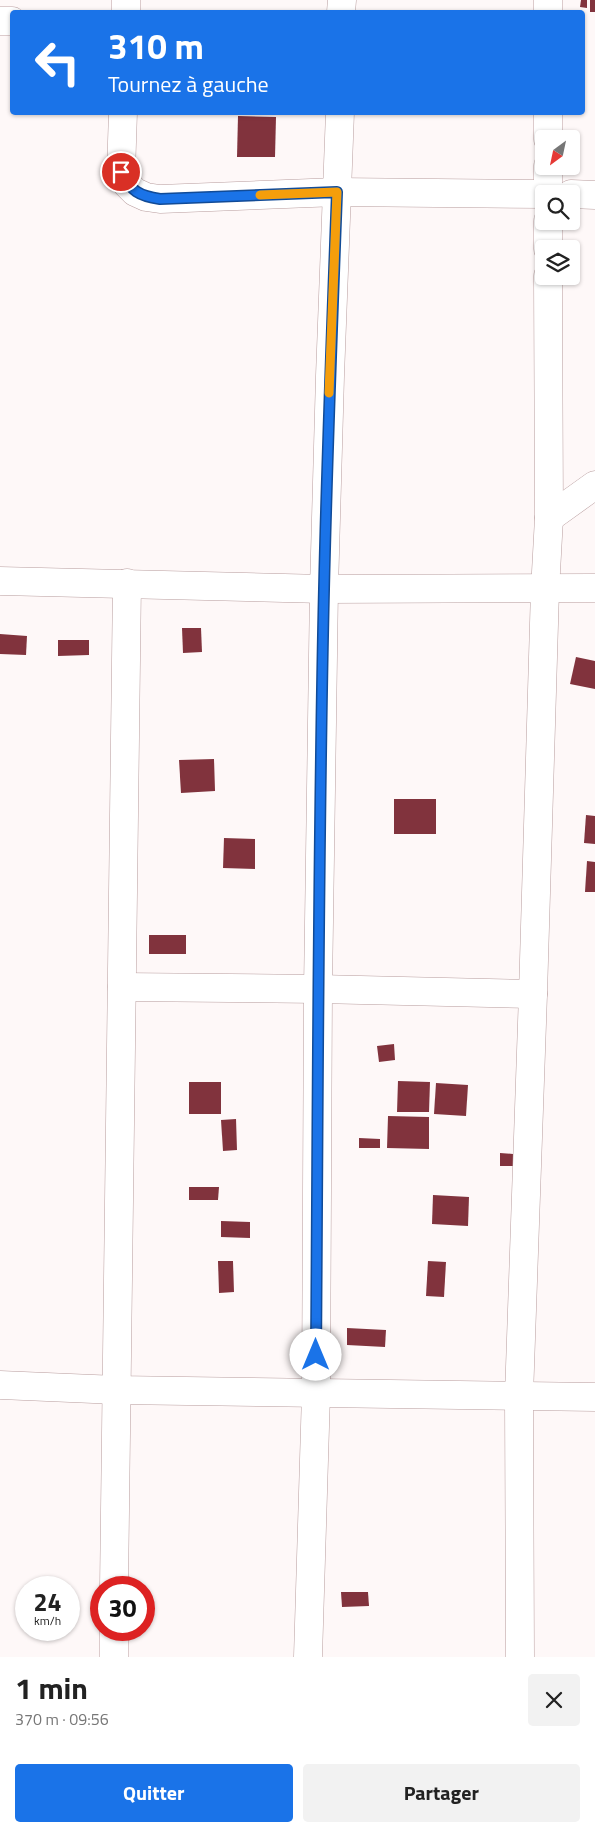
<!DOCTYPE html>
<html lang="fr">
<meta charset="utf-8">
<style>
:root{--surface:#fff;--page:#f2f2f2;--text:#222;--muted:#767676;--accent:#1a73e8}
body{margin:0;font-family:"Titillium Web",sans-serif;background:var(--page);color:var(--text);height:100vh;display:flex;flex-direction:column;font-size:19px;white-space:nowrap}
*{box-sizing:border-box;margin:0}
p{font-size:16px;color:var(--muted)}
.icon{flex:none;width:28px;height:28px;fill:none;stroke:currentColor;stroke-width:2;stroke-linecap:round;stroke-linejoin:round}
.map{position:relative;height:1657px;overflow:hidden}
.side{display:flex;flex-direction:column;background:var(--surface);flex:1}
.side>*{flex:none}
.guide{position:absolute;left:10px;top:10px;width:575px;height:105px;border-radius:5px;box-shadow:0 1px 4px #0004;background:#1a73e8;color:#fff;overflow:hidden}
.needle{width:32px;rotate:213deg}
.controls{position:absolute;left:535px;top:130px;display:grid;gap:10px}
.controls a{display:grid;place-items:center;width:45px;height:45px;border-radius:5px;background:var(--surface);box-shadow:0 1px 4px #0004;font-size:25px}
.speed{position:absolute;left:15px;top:1576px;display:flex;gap:10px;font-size:25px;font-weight:700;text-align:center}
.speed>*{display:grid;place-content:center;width:65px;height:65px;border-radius:50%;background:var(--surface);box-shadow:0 1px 4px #0004;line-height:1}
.speed small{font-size:12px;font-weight:400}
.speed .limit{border:8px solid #d22;background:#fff;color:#111}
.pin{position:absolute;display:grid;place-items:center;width:42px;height:42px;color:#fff;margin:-21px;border:2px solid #fff;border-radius:50%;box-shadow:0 1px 5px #0007}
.me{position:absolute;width:55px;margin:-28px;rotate:0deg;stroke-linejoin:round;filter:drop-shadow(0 0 4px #0008)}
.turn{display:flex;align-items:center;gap:18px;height:105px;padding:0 15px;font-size:22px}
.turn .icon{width:65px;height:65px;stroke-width:2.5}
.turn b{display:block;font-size:35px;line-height:42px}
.round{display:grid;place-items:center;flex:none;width:52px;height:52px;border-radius:5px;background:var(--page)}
.head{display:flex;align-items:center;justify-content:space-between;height:85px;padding:0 15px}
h1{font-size:30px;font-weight:700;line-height:38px}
.primary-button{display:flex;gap:10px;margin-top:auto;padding:10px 15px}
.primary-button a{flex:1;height:58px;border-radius:5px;background:var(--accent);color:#fff;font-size:20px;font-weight:700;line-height:58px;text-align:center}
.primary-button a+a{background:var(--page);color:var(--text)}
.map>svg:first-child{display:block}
.building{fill:#81333d}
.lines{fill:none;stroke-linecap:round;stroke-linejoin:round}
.minor-casing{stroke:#b99e9f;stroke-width:29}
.minor{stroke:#fff;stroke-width:28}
.route-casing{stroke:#114b97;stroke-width:12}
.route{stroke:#1a73e8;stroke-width:9}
.slow{stroke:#f59e0b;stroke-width:9}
</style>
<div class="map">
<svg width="595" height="1657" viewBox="0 0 595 1657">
<rect width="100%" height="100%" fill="#fef8f8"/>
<g class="building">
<polygon points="581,0 587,0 587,8 580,7"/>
<rect x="590" y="0" width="5" height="12"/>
<polygon points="238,116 276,117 275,157 237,157"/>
<polygon points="182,628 201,628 202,652 183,653"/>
<polygon points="0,634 27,636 26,655 0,654"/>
<polygon points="58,640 89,640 89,655 58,656"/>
<polygon points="576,657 595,661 595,689 570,684"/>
<polygon points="214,759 215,791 181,793 179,760"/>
<rect x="394" y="799" width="42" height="35"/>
<polygon points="586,815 595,816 595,844 584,843"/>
<polygon points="224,838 255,839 255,869 223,868"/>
<polygon points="587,861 595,862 595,892 585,892"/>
<rect x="149" y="935" width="37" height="19"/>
<polygon points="394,1044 395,1060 379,1062 377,1046"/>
<polygon points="398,1081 430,1082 429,1112 397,1112"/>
<rect x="189" y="1082" width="32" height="32"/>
<polygon points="436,1083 468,1085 466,1116 434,1114"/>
<polygon points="388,1116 429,1117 429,1149 387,1148"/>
<polygon points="236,1119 237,1150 223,1151 221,1120"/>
<polygon points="359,1138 380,1139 380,1148 359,1148"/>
<polygon points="500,1153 513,1154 513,1166 500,1166"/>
<polygon points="189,1187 219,1187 218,1200 189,1200"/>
<polygon points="433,1195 469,1197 468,1226 432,1224"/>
<polygon points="221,1221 250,1222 250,1238 221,1237"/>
<polygon points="218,1261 233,1261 234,1292 219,1293"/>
<polygon points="428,1261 446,1262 444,1297 426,1296"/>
<polygon points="347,1328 386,1330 385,1347 347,1345"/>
<polygon points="341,1592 368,1592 369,1606 342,1607"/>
</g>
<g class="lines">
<g class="minor-casing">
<g id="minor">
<polyline points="126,12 126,0"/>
<polyline points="341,12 342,0"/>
<polyline points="548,12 548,0"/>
<polyline points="0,21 12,21"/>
<polyline points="123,112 121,172 127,184 135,192 146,197 160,199 337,192 544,194"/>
<polyline points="548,112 548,139"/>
<polyline points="548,166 548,194"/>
<polyline points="571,194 595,195"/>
<polyline points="548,221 548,249"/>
<polyline points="549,518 595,485"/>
<polyline points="0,581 324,589 595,588"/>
<polyline points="122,987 318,989 533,994"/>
<polyline points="0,1385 117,1390 595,1397"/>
<polyline points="114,1588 127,583"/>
<polyline points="114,1657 114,1630"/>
<polyline points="308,1657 316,1394 318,989 324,589 330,376 340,112"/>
<polyline points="520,1657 519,1396 533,994 545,590 549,518 548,276"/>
</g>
</g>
<use href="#minor" class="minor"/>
</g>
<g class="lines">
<g class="route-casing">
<path id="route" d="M121 172C131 191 139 196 160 199L337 192C332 325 327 457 324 589 318 845 318 1100 316 1355"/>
</g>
<use href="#route" class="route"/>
<polyline class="slow" points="260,195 337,192 329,393"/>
</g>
</svg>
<div class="controls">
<a><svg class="needle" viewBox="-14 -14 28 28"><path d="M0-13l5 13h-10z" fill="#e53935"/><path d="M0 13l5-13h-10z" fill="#767676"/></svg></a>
<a><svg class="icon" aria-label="search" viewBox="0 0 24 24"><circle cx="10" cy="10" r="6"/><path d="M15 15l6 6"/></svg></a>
<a><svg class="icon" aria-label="layers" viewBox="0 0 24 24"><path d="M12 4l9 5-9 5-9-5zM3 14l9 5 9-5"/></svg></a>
</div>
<div class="speed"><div>24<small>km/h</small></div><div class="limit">30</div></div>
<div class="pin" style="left:121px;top:172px;background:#d93025"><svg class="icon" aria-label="arrive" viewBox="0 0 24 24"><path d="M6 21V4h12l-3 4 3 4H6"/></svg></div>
<svg class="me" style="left:316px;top:1355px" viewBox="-20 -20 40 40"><circle r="19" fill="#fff"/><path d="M0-13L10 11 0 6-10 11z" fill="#1a73e8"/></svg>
<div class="guide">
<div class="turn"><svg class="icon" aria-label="left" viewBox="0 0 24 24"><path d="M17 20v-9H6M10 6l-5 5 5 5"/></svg><div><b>310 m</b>Tournez à gauche</div></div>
</div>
</div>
<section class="side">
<div class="head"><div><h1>1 min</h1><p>370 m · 09:56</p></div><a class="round"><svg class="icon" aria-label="close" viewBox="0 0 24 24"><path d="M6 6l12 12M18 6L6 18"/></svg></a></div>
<div class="primary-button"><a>Quitter</a><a>Partager</a></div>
</section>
